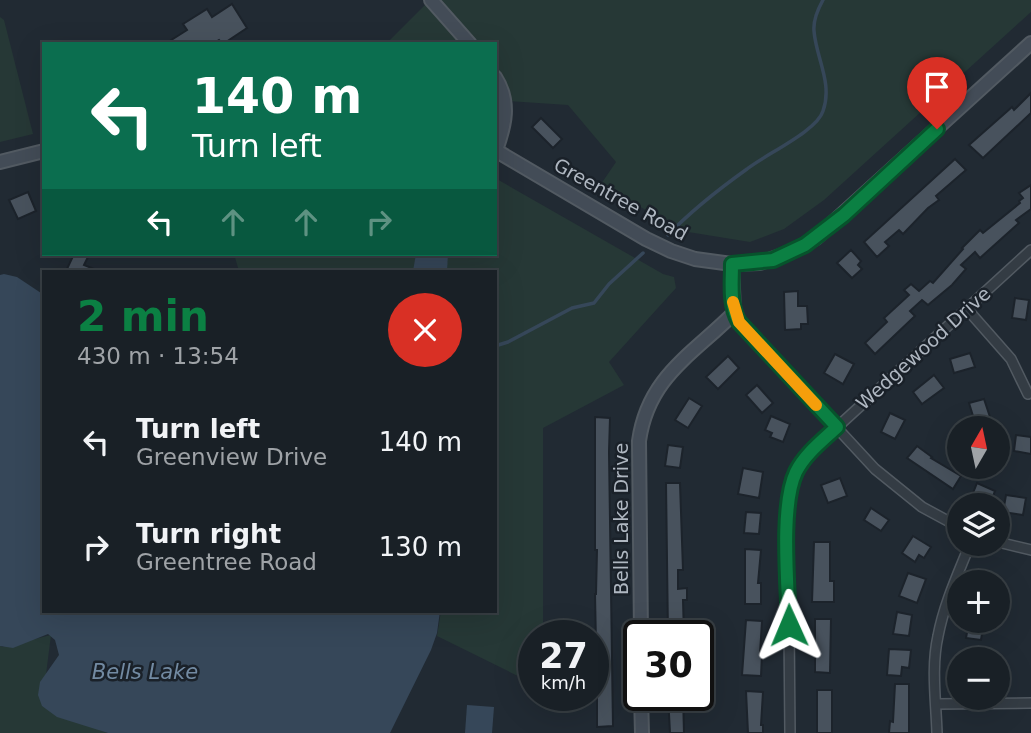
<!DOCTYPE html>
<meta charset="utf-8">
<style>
:root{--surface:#192026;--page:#22282e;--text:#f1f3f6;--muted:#9fa3a7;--line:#373e43;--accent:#0b8043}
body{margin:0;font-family:"DejaVu Sans",sans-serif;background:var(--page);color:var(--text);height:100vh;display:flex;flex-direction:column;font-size:26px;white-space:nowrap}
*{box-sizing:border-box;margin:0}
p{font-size:23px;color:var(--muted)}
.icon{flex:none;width:38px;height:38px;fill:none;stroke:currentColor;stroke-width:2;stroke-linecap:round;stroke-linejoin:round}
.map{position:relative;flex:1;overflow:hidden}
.sheet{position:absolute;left:42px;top:270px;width:455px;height:343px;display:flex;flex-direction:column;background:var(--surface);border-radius:0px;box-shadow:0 7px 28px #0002,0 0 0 2px var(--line)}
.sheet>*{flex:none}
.banner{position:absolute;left:42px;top:42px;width:455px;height:214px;border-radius:0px;box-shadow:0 7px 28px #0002,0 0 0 2px var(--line);background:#0b6e4f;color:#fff;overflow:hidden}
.needle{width:46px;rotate:9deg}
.controls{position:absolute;left:947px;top:416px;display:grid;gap:14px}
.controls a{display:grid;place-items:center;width:63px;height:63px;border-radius:50%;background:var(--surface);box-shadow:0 7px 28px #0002,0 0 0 2px var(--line);font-size:35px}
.speed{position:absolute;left:518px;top:620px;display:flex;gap:14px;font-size:35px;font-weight:700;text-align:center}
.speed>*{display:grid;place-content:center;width:91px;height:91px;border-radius:50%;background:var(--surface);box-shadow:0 7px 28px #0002,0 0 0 2px var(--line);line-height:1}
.speed small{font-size:18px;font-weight:400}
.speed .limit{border:4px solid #111;border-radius:10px;background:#fff;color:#111}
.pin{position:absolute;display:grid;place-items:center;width:60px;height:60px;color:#fff;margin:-72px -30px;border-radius:50% 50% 50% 0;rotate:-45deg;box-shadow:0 0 7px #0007}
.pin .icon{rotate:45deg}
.me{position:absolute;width:77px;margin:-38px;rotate:359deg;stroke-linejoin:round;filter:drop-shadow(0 0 5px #0008)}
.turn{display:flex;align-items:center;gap:24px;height:147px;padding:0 35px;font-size:32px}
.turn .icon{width:91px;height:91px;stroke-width:2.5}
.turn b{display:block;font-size:49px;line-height:60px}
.lanes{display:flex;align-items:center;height:66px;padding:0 35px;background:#0003;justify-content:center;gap:35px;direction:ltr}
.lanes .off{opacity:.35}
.round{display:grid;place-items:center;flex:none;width:74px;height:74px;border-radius:37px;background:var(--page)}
.head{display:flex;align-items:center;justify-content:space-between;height:119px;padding:0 35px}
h1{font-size:42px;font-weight:600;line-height:52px;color:var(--accent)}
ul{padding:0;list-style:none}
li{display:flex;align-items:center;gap:21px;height:105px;padding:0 35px}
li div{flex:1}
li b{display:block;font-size:26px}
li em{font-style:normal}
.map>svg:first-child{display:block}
.green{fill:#263836}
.water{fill:#364759}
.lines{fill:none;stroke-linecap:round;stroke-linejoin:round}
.stream{stroke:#364759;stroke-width:3.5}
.building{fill:#48525d;stroke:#1c232b;stroke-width:2}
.street-casing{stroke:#525a62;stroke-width:12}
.secondary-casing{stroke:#525a62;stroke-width:16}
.street{stroke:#343c44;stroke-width:9}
.secondary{stroke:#434c57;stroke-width:12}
.route-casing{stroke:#07532c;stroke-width:18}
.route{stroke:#0b8043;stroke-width:12}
.slow{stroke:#f59e0b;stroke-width:12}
.labels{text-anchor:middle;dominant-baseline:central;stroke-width:5;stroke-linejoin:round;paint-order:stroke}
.street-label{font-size:19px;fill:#afb7c1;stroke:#1a2129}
.water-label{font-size:21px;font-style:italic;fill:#728aa2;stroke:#1a2129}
</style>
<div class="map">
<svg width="1031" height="733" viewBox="0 0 1031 733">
<rect width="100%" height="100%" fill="#212a33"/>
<g class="green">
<polygon points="426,0 1031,0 1031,12 824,200 784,229 750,242 682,231 601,184 616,162 568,105 495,100 495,44 386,44 427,3"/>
<polygon points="0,17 4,20 33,134 0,142"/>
<polygon points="495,178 663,274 674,277 676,288 609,362 624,385 543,428 543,635 534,635 534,684 437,636 441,611 495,611 495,271 239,271 234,254 495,254"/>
<polygon points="51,635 42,706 107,733 0,733 0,645 2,647"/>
</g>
<g class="water">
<polygon points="416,254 448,254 447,271 413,271"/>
<polygon points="4,274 17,277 44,295 44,611 440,611 437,633 431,650 390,733 108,733 57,717 42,706 38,695 40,682 59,655 55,640 48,634 13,648 0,646 0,275"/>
<polygon points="467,705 494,707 492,733 465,733"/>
</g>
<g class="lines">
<g class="stream">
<path d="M668 235C692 210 719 189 747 169 766 154 817 131 823 111 833 83 816 58 814 31 813 20 818 9 823 0"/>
<polyline points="495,346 508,342 572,308 594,303 609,284 643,253"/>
</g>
</g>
<g class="building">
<polygon points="232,4 247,28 223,44 219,40 212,44 165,44 187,30 183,24 207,9 212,17"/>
<polygon points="1031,93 1031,113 983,158 969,145 1012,107 1014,110"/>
<polygon points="541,118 562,139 553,148 532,127"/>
<polygon points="955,159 966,170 936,196 939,200 928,208 903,234 899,230 885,242 889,246 877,257 864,242"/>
<polygon points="1031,185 1031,209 1016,220 1019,223 980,258 975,252 961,265 966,269 952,285 928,305 922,300 910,311 915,316 875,354 865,343 887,322 884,318 909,295 904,290 911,284 919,291 930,281 933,283 963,249 962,248 980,230 983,233 1020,203 1019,201 1023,198 1019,193"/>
<polygon points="28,192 36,211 18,219 9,200"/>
<polygon points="851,250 861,261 858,265 862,269 852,278 837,263"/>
<polygon points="74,254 88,257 84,265 99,271 66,271"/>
<polygon points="798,291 798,306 807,306 808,324 801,324 801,329 785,330 784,292"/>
<polygon points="1015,298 1029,300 1026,320 1012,318"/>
<polygon points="970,353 975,367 954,373 950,359"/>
<polygon points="835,354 854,364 843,384 824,373"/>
<polygon points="728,356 739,368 718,389 706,377"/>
<polygon points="934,375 944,388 922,404 913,392"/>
<polygon points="757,385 773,403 762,413 746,395"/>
<polygon points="689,398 702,406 688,428 675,420"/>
<polygon points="984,399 994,429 977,429 969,403"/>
<polygon points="890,413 905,420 895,439 881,432"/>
<polygon points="771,416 790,424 783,442 770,437 772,433 765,430"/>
<polygon points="595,417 610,418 609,452 613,726 597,727 597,657 593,657 593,645 596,645 595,594 596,594 597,550 595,550"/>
<polygon points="1016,435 1031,437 1031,454 1014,451"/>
<polygon points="668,445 683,447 680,468 665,466"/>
<polygon points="917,446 932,457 931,458 961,476 953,489 907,458"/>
<polygon points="743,468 763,472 759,498 738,494"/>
<polygon points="840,478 847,496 828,503 821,485"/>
<polygon points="666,483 680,483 683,570 678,570 678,589 687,588 687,600 683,600 684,635 668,635"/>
<polygon points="977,483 995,491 989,506 971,498"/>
<polygon points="1006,495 1026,498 1023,515 1003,512"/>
<polygon points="871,508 889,520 881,531 864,520"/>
<polygon points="746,512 761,513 759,534 744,533"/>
<polygon points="913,536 931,547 924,558 919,555 915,562 902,553"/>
<polygon points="814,542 830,542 830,581 834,581 834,602 812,602"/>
<polygon points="745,549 761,550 758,583 761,583 761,604 745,604"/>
<polygon points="908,573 926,579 917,603 899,596"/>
<polygon points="897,612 912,615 909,636 893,634"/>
<polygon points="815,619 831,619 830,673 815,672"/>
<polygon points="746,620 762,621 760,654 762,654 761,676 742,675"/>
<polygon points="969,621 984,621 981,640 966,638"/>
<polygon points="889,649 911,650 909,668 902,667 901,676 887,675"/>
<polygon points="895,684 909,684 909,733 889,733 890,721 893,722"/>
<rect x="817" y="690" width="15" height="43"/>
<polygon points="746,691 763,692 761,725 763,725 763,733 748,733"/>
<polygon points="668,695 683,695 684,733 670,733"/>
</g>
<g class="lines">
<g class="street-casing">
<g id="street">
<polyline points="967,309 1011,359 1028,394"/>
<polyline points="734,313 739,322 875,469 922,507 959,527"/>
<polyline points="998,542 1031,550"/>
<polyline points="936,704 1031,703"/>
<path d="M790 733 788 517C789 491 795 471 811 451L1031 250"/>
<path d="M937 733C936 701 931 667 938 636 944 604 958 574 970 544"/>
</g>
</g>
<g class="secondary-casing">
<g id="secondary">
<polyline points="431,0 470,44"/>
<path d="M495 77C511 102 505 125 496 150"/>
<polyline points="495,150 646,239 671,251 695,259 732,264 760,263 789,253 816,238 1031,43"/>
<polyline points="0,162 44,151"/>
<path d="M641 635 639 441C648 377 692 355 734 313L732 264"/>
<polyline points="641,695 642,733"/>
</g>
</g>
<use href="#street" class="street"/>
<use href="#secondary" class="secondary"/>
</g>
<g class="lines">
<g class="route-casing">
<path id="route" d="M789 625C788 586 780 505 796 472 805 454 822 441 837 427L739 322C729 304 732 283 732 264L773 260 805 245 844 215 937 129"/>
</g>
<use href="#route" class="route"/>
<polyline class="slow" points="733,302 739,322 816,405"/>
</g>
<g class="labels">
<g class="street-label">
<text transform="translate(621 199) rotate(29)">Greentree Road</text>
<text transform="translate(923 348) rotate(-42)">Wedgewood Drive</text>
<text transform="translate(621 519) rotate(-90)">Bells Lake Drive</text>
</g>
<g class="water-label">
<text x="145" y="672">Bells Lake</text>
</g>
</g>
</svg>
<div class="controls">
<a><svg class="needle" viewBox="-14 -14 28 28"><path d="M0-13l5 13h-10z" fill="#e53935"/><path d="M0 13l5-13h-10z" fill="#9fa3a7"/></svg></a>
<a><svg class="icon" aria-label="layers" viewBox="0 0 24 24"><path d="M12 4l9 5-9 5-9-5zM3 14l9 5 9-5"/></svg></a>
<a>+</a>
<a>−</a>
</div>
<div class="speed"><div>27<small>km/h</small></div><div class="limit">30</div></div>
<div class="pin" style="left:937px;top:129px;background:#d93025"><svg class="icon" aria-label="arrive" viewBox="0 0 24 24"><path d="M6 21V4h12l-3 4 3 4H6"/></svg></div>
<svg class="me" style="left:789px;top:625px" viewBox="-20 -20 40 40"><path d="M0-17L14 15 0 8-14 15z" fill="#0b8043" stroke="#fff" stroke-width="4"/></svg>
<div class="banner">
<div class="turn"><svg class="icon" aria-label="left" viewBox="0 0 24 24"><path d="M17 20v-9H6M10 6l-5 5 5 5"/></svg><div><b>140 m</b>Turn left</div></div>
<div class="lanes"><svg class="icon" aria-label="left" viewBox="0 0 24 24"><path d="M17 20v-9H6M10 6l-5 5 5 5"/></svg><svg class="icon off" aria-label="ahead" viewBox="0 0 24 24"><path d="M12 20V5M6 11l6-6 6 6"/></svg><svg class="icon off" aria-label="ahead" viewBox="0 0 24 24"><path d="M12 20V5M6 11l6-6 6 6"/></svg><svg class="icon off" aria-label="right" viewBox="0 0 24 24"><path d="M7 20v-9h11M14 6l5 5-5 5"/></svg></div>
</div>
<section class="sheet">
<div class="head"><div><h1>2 min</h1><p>430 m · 13:54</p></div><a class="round" style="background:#d93025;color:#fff"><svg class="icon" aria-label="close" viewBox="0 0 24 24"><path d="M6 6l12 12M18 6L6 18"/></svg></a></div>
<ul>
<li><svg class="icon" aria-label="left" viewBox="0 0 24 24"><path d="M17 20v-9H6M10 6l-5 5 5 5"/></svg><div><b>Turn left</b><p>Greenview Drive</p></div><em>140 m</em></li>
<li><svg class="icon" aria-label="right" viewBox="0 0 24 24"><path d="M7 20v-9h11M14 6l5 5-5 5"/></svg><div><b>Turn right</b><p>Greentree Road</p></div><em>130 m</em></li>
</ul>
</section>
</div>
